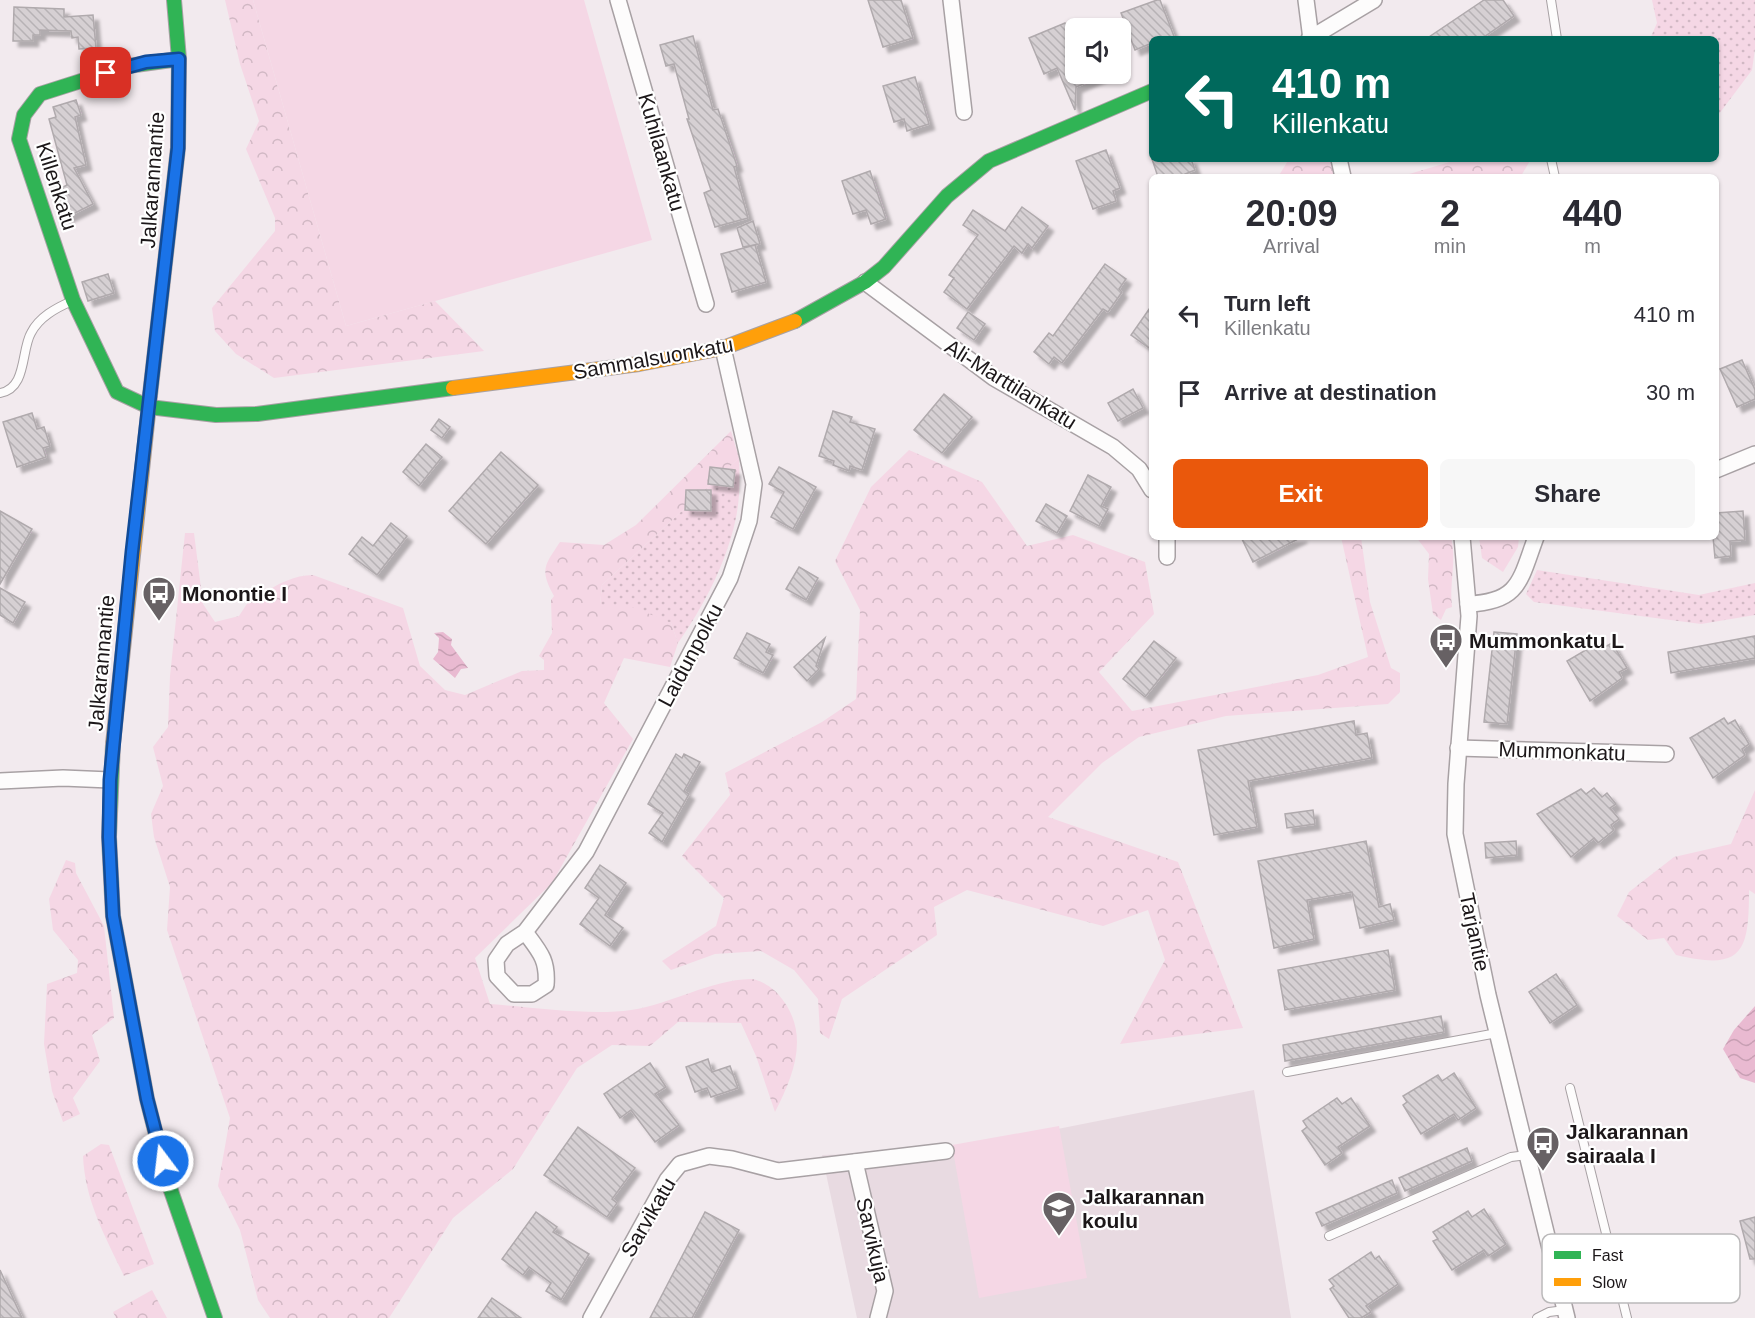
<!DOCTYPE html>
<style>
:root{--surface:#fff;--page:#f7f7f7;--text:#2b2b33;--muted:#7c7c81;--accent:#ea580c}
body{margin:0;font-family:Arial,sans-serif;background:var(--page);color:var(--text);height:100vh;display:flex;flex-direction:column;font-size:22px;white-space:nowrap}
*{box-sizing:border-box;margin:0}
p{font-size:20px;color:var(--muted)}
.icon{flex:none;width:33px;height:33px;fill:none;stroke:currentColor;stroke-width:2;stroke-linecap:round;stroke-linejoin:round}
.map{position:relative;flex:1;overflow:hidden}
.sheet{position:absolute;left:1149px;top:174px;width:570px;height:366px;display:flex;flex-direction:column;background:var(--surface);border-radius:9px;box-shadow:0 2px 4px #0004}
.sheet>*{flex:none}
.top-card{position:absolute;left:1149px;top:36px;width:570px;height:126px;border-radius:9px;box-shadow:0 2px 4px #0004;background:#00695c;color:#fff;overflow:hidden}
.buttons{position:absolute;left:1065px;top:18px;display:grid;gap:12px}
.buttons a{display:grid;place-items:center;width:66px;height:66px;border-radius:9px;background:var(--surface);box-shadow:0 2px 4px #0004;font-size:30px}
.pin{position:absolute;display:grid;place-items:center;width:51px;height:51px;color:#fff;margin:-26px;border-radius:12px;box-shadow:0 3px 9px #0006}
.me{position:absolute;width:66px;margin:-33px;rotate:345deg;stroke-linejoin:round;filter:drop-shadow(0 0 4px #0008)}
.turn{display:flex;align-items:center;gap:21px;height:126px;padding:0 24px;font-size:27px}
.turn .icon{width:78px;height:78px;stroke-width:2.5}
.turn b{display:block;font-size:42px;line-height:51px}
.eta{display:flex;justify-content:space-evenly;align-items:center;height:102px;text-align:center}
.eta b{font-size:36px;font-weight:700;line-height:42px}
.cta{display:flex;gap:12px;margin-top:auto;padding:12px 24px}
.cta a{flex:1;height:69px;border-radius:9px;background:var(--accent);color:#fff;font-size:24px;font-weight:700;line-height:69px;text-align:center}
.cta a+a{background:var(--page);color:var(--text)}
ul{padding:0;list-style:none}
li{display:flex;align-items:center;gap:18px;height:78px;padding:0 24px}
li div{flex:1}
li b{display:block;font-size:22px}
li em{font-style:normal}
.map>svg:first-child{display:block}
.built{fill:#e8dae1}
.grass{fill:url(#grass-dots)}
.forest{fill:url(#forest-crowns)}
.park{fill:#f5d7e5}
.water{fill:url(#water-waves)}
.building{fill:url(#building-back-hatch);stroke:#b0aaad;stroke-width:1.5;filter:url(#shadow)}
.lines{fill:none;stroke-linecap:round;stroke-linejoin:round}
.lane-casing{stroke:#a8a1a4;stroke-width:10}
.street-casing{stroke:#a8a1a4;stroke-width:18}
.fast-casing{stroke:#a8a1a4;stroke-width:16}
.slow-casing{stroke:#a8a1a4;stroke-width:16}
.lane{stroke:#fdfcfc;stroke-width:8}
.street{stroke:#fdfcfc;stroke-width:15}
.fast{stroke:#30b455;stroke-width:14}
.slow{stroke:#ff9f0a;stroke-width:14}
.route-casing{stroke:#114b97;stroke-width:15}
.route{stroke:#1a73e8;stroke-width:10}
.labels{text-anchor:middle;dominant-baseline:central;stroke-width:4.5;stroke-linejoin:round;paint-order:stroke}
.street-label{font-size:21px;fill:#1c1719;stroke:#fff}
.poi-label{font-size:21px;font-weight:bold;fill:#1c1719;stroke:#fff;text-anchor:start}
.key{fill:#fff;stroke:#bbb9ba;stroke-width:1.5}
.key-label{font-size:16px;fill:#1c1719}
</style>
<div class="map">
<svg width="1755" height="1318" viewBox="0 0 1755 1318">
<defs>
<pattern id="grass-dots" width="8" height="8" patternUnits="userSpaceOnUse" patternTransform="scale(1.5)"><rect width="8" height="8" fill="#f5d7e5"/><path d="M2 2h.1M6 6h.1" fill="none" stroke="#d1b8c4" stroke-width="1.8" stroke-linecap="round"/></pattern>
<pattern id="forest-crowns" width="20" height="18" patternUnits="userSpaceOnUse" patternTransform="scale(1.5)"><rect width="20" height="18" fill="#f5d7e5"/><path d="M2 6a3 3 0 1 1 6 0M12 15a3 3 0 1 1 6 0" fill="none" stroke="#d1b8c4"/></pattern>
<pattern id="water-waves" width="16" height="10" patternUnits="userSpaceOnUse" patternTransform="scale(1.5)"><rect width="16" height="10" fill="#e9bad1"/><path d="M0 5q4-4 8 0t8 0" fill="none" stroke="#c79fb3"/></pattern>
<pattern id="building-back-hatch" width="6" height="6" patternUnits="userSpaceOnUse" patternTransform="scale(1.5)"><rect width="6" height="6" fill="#d6d0d3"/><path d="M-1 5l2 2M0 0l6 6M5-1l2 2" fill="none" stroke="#b7b2b5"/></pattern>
<filter id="shadow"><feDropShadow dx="5.5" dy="5.5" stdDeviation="1.5" flood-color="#0004"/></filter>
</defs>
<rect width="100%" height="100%" fill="#f2eaee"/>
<polygon class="built" points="1254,1090 1291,1318 857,1318 822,1155 946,1151"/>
<g class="grass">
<polygon points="1652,0 1755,0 1755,49 1752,70 1716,118 1716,39 1650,39 1657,23"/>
<path d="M739 458C740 480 740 501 735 522 726 564 702 609 678 643L671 623 600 605 602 585Z"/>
<polygon points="1537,570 1699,595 1755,583 1755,615 1701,624 1534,602 1526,594"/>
</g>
<g class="forest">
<polygon points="225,0 253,0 346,326 435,301 484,351 274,378 236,354 215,331 212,308 275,231 275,218 246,149 259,121 240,64"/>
<polygon points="1289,159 1330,159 1335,177 1278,177"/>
<polygon points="1460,159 1531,159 1521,176 1399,177"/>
<path d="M731 431 739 458 602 585 600 605 635 608 671 623 678 643 670 667 624 658 604 703 633 739 552 883 475 958 490 1004C532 1007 590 1016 631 1010 672 1004 709 980 751 979 759 979 773 988 778 994 811 1031 795 1073 775 1112L756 1056 741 1023 678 1022 650 1046 612 1045 577 1068 513 1169 453 1218 389 1318H270L258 1300 240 1230 218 1186 230 1118 167 930 170 887 154 837 151 814 163 786 153 747 168 727 170 676 185 533H194L203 604 215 622 239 616 254 593 262 595C276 584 295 575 313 575L403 608 420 666 445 690 465 695 522 671 544 670V660L539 656 552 633 551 600 554 596C539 569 545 565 560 542L604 545 636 525Z"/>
<polygon points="909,450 982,482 1027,546 1073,535 1145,562 1154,614 1099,672 1132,711 1318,675 1368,657 1341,537 1361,537 1370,602 1391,668 1400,673 1400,692 1388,704 1226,716 1139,737 1102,763 1048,817 1178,862 1243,1028 1120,1044 1165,960 1148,910 1103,926 967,890 934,907 937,935 842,999 829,1039 820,1033 818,999 794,970 761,951 715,954 671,970 662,961 716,926 724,898 682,856 730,795 725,773 822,722 856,699 860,610 835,561 871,487"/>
<path d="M1416 537H1451C1457 560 1449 584 1452 607L1446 609 1441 620 1433 614 1428 579 1429 554Z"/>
<polygon points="1479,537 1519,537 1518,547 1503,572 1482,558"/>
<path d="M1755 790V894L1749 890C1749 952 1743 971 1676 955L1664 938 1648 940 1617 916 1629 892 1674 857 1731 844Z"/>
<polygon points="66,860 75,863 76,873 104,926 114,1018 92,1035 100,1061 73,1098 80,1114 63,1122 52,1091 44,1044 47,984 77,973 78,960 53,930 49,899"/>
<path d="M101 1144 109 1145 154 1264 124 1276C105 1236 85 1201 83 1156Z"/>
<polygon points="152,1290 167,1318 116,1318 113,1312"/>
</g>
<g class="park">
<polygon points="253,0 584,0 652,240 346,326"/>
<polygon points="1059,1126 1087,1278 979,1298 952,1145"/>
</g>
<g class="water">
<polygon points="443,632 452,639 451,645 468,668 461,669 455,678 433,659 438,652 439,638 434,633"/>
<polygon points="1755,1006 1755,1083 1740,1078 1723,1049 1734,1030"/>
</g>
<g class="building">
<polygon points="868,0 901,0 913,38 883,47"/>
<polygon points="1157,0 1160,0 1175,39 1152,39 1152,43 1135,50 1121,13"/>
<polygon points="1484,0 1503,0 1514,16 1481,39 1426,39"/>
<polygon points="14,7 64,9 64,17 93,15 96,48 79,49 78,37 72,38 71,31 40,30 40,35 33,35 33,41 13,41"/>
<polygon points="1065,23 1076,47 1076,74 1107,74 1076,87 1075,110 1057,68 1044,74 1029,38"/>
<polygon points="693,36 713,110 718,109 737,166 734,167 748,218 715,227 704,193 711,190 687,119 689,119 674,64 666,66 660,45"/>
<polygon points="915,77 929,124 907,131 904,119 894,122 883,86"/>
<polygon points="76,100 81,115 75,117 86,165 74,168 93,204 65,218 52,193 67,185 49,119 56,117 53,107"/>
<polygon points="1106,150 1120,188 1113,191 1116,201 1093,209 1076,161"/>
<polygon points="1152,159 1191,159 1195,170 1178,177 1158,177"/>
<polygon points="870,171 886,219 871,224 866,210 853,214 842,181"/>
<polygon points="1022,207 1048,226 1032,248 1028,244 1022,253 1014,246 967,309 944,292 954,278 949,275 978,235 963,225 973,210 1005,231"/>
<polygon points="753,221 760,244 743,247 737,228"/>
<polygon points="755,245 766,282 732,292 721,254"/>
<polygon points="1105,264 1126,279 1119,289 1122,292 1108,312 1103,309 1062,363 1054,357 1049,364 1034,352 1049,333 1053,336"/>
<polygon points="108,274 114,293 88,301 82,282"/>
<polygon points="1152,305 1152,350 1131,335"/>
<polygon points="968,312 985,324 974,340 957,328"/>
<polygon points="1742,360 1755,390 1755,399 1737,407 1720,369"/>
<polygon points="1133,389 1143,408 1118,421 1108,403"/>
<polygon points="944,394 972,417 942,453 914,430"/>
<polygon points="833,411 852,417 850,422 875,429 862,470 850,466 849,471 833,465 834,461 819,456"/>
<polygon points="32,413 37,429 44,427 50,446 43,448 46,457 17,467 3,422"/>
<polygon points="439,419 450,427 442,438 431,430"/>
<polygon points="426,444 442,457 419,486 403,472"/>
<polygon points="501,452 538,485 486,544 449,511"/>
<polygon points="710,467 735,470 733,487 708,484"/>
<polygon points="779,467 816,487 793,529 771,517 784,492 769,484"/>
<polygon points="1088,475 1111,487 1101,506 1108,509 1099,526 1070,511"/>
<polygon points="686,490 711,490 711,511 685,510"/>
<polygon points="1046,504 1067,516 1057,533 1036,521"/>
<polygon points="0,511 32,529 0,584"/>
<polygon points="1743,511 1745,540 1730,541 1731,556 1715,558 1713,537 1716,537 1716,513"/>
<polygon points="391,523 407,536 377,575 349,554 362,537 373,546"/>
<polygon points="1241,537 1302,537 1253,562"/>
<polygon points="799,567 818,578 806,600 786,589"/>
<polygon points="0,588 25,602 13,623 0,615"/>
<polygon points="1494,632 1517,634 1507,724 1484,722"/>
<polygon points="747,633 770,644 766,652 773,655 763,673 734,658"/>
<polygon points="1755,636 1755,658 1671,673 1668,652"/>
<polygon points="825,638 816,666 819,669 807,681 794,667"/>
<polygon points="1154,641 1176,658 1145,697 1123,679"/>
<polygon points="1601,641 1605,647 1612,643 1627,668 1619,672 1622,678 1590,701 1567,661"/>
<polygon points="1724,718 1728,724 1735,720 1749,744 1742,749 1745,755 1713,778 1690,738"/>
<polygon points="1354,721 1356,735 1367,733 1372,758 1248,781 1257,827 1214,835 1198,750"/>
<polygon points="676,754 682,758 684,754 700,762 684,791 689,794 662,842 649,833 663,813 648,804"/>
<polygon points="1594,788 1602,797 1607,793 1616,804 1610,808 1619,819 1611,825 1614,830 1598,843 1594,838 1571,857 1537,814 1581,789 1586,794"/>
<polygon points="1313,810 1315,824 1287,828 1285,814"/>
<polygon points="1366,841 1379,907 1390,904 1394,920 1360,928 1352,892 1307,900 1314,939 1274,948 1258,861"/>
<polygon points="1516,841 1517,855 1486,858 1485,843"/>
<polygon points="600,865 626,883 605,915 623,928 610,946 580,924 599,898 585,888"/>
<polygon points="1388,950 1395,990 1285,1010 1278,970"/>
<polygon points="1556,974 1577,1005 1550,1023 1529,992"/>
<polygon points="1441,1016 1444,1032 1285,1061 1283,1045"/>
<polygon points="708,1059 712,1072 730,1066 738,1088 711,1097 707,1088 695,1092 686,1067"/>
<polygon points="650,1063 666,1087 655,1094 679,1125 655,1142 631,1110 620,1118 604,1094"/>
<polygon points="1454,1073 1476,1108 1458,1120 1454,1114 1421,1134 1403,1105 1407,1102 1403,1096 1438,1075 1442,1081"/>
<polygon points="1337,1098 1342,1104 1351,1098 1370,1126 1338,1147 1342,1153 1325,1165 1302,1131 1307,1127 1303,1121"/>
<polygon points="578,1127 635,1168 612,1199 617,1203 607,1217 544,1175"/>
<polygon points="1467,1148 1472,1161 1405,1191 1399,1178"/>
<polygon points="1392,1180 1397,1193 1322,1226 1316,1213"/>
<polygon points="1484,1209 1506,1244 1488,1256 1484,1250 1452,1270 1433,1241 1438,1239 1433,1232 1468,1211 1472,1217"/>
<polygon points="536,1212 557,1227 553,1232 589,1254 561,1300 546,1291 551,1283 529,1267 523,1275 502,1259"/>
<polygon points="705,1212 739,1230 692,1318 650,1318"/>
<polygon points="1755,1217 1755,1259 1750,1259 1740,1221"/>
<polygon points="1371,1252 1375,1259 1379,1256 1398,1284 1366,1306 1371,1312 1361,1318 1349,1318 1330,1289 1334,1286 1329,1280"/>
<polygon points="0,1270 22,1318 0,1318"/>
<polygon points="492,1298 521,1318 478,1318"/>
</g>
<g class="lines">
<g class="lane-casing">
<g id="lane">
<polyline points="1551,0 1557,39"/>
<polyline points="1551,159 1555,177"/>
<path d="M0 393C27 389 21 350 31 333 39 317 56 308 72 301"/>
<polyline points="1287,1072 1497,1033"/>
<polyline points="1570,1088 1627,1318"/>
<polyline points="1329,1236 1511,1157 1527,1155"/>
<polyline points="1537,1318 1549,1312 1565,1310"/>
</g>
</g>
<g class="street-casing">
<g id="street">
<polyline points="618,0 706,304"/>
<polyline points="951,0 964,112"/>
<polyline points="1306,0 1311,39"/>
<polyline points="1309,39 1374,0"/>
<polyline points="1339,159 1343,177"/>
<polyline points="865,282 994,378 1113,447 1139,469 1152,490"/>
<polyline points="1716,470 1755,454"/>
<polyline points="1462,537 1469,616 1456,784 1455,834 1488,995 1567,1318"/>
<polyline points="1167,557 1167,537"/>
<path d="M1468 604C1520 602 1520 580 1536 537"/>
<polyline points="1458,748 1666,754"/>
<polyline points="0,781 63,778 110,780"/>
<path d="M525 932C540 952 548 960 546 985L532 994H514L497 976 496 960 507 944 525 932 586 852 730 578 749 521 754 484 723 348"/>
<polyline points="855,1162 885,1291 878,1318"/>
<polyline points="591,1318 667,1180 680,1164 709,1156 732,1159 778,1171 946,1151"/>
</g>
</g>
<g class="fast-casing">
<g id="fast">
<polyline points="179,59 128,66 40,94 24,115 19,139 73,300 117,392 149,407 216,415 257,414 453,388"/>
<polyline points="795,321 865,282 884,267 947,196 989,161 1152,91"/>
<polyline points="150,395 178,148 179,59 174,0"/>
<polyline points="113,744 109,837 113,916 147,1099 168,1182 215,1318"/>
</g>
</g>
<g class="slow-casing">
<g id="slow">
<polyline points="453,388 639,364 723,348 795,321"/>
<polyline points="113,744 150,395"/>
</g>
</g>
<use href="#lane" class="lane"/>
<use href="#street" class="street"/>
<use href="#fast" class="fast"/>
<use href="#slow" class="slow"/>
</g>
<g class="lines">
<g class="route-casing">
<polyline id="route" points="106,73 146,62 179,59 178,148 132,552 110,780 109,837 113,916 147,1099 163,1161"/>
</g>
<use href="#route" class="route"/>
</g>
<defs>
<g id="bus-pin" transform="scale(1.725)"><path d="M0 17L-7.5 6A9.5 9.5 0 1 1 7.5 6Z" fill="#676164" stroke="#fff"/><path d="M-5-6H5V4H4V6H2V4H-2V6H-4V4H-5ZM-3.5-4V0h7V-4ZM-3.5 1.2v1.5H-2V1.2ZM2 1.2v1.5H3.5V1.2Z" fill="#fff"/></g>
<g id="school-pin" transform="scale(1.725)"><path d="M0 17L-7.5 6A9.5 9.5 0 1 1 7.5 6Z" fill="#676164" stroke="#fff"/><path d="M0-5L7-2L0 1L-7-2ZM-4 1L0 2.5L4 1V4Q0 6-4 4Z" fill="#fff"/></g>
</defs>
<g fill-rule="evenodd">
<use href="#bus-pin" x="159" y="593"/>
<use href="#bus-pin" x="1446" y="640"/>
<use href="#bus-pin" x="1543" y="1143"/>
<use href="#school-pin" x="1059" y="1208"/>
</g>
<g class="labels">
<g class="street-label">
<text transform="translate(662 152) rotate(74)">Kuhilaankatu</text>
<text transform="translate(152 180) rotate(-86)">Jalkarannantie</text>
<text transform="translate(57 186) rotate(72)">Killenkatu</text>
<text transform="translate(653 358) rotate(-10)">Sammalsuonkatu</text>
<text transform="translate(1011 384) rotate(32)">Ali-Marttilankatu</text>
<text transform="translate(690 655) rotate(-62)">Laidunpolku</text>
<text transform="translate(101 663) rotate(-85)">Jalkarannantie</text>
<text transform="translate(1562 751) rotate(2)">Mummonkatu</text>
<text transform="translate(1475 932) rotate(78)">Tarjantie</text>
<text transform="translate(648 1217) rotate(-60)">Sarvikatu</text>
<text transform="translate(873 1240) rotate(77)">Sarvikuja</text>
</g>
<g class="poi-label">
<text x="182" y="593">Monontie I</text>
<text x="1469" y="640">Mummonkatu L</text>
<text x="1566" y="1131">Jalkarannan<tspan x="1566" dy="24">sairaala I</tspan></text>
<text x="1082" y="1196">Jalkarannan<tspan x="1082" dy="24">koulu</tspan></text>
</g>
</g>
<rect x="1542" y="1234" width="198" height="69" rx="9" class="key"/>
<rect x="1554" y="1251" width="27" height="8" fill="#30b455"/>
<rect x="1554" y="1278" width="27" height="8" fill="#ff9f0a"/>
<g class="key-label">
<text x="1592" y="1261">Fast</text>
<text x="1592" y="1288">Slow</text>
</g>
</svg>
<div class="buttons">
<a><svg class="icon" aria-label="sound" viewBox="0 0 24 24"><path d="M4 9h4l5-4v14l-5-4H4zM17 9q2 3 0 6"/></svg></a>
</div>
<div class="pin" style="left:106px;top:73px;background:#d93025"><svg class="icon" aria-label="arrive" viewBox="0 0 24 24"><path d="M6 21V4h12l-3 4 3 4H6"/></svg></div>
<svg class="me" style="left:163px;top:1161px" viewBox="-20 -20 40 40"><circle r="17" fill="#1a73e8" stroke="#fff" stroke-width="3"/><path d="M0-11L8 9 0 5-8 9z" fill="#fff"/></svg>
<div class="top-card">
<div class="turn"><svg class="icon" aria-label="left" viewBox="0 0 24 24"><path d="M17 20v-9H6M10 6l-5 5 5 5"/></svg><div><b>410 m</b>Killenkatu</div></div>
</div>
<section class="sheet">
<div class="eta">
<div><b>20:09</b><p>Arrival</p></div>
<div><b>2</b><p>min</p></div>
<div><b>440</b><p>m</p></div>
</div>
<ul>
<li><svg class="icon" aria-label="left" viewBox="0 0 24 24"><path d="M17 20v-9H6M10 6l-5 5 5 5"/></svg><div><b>Turn left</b><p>Killenkatu</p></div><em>410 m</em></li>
<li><svg class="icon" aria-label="arrive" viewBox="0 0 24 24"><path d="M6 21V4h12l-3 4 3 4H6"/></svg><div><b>Arrive at destination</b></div><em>30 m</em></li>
</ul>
<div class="cta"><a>Exit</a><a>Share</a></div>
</section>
</div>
